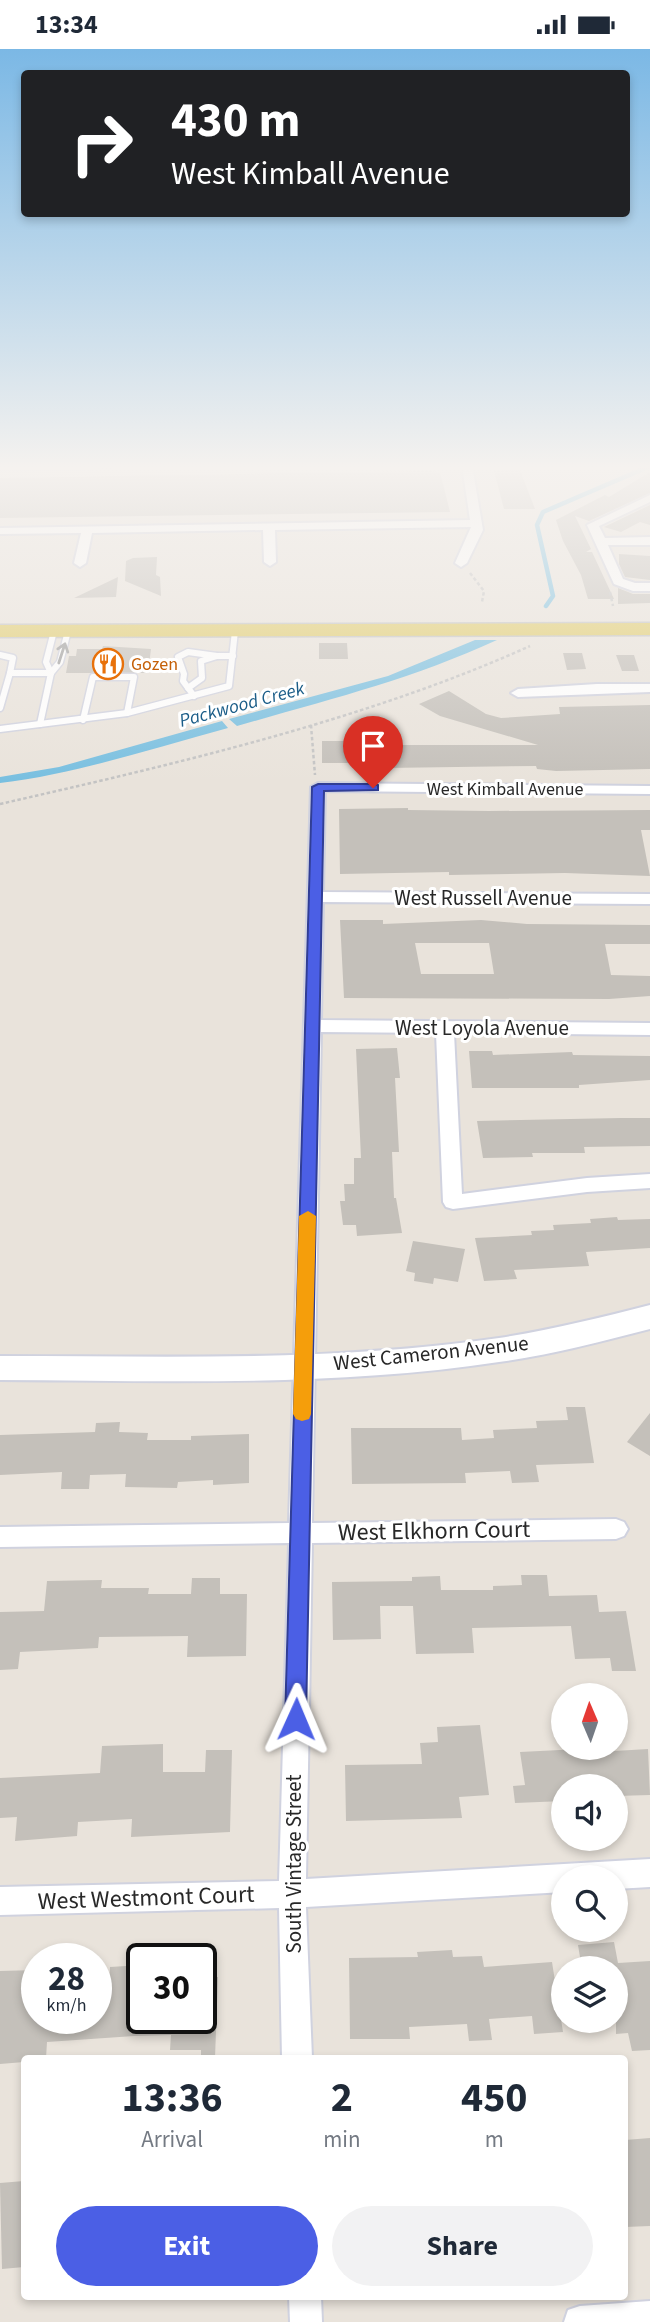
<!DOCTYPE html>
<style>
:root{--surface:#fff;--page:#f2f2f3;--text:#1f2937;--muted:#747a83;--accent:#4b5fe5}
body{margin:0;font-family:"Source Sans 3",sans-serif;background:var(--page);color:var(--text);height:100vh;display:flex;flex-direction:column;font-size:26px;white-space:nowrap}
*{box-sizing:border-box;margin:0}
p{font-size:23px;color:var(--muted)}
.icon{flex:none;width:38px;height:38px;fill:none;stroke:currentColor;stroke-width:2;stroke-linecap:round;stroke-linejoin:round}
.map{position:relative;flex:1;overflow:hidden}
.details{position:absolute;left:21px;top:2006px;width:607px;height:245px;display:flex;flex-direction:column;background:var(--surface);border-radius:7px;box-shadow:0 4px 10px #0003}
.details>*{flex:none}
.banner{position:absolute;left:21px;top:21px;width:609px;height:147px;border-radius:7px;box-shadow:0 4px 10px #0003;background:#202124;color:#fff;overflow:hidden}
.needle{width:46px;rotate:358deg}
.buttons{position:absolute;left:551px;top:1634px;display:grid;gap:14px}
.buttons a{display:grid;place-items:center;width:77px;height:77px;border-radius:50%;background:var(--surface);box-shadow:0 4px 10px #0003;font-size:35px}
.speed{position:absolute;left:21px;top:1894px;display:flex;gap:14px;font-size:35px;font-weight:700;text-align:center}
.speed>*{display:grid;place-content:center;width:91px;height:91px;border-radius:50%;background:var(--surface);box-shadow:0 4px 10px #0003;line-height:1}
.speed small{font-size:18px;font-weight:400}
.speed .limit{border:4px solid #111;border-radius:10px;background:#fff;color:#111}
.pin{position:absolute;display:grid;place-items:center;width:60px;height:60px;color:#fff;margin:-72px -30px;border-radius:50% 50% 50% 0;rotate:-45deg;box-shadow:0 0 7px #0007}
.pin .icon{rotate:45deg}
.me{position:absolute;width:77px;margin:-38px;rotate:1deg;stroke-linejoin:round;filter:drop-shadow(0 0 5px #0008)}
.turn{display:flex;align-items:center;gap:24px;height:147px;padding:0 35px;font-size:32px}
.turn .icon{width:91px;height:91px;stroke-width:2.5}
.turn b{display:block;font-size:49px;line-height:60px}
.eta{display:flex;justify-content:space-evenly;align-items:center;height:119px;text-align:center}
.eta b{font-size:42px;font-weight:700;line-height:49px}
.action{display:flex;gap:14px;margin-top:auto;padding:14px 35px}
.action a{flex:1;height:80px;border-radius:42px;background:var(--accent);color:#fff;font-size:28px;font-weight:700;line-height:80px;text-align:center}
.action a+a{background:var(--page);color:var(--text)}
.status{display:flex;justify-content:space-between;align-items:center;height:49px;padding:0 35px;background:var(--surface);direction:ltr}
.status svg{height:19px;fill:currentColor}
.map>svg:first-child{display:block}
.water{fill:#78bfe0}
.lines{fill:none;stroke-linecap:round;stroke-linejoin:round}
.stream{stroke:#78bfe0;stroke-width:4.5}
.building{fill:#c4c0ba;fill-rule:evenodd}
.lane-casing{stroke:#d0d2df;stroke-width:9}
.street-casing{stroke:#d0d2df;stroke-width:4}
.secondary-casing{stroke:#d0d2df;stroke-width:4}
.primary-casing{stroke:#c3c3c3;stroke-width:3}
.path{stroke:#c3c3c3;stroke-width:2.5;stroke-dasharray:3.5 2.5;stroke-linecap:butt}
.lane{stroke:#fff;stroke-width:6}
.street{fill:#fff;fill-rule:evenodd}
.secondary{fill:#fff;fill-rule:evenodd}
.primary{fill:#e0cb68;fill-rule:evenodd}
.oneway{stroke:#9e9e9e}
.route{fill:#4b5fe5;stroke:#313e95;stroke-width:2}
.slow{fill:#f59e0b}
.labels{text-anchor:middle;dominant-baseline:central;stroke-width:6;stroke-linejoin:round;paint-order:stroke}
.far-food-label{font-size:18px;fill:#c56008;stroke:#fff;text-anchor:start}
.far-street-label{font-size:18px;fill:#282828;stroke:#fff}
.far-water-label{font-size:19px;font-style:italic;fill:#1b5d88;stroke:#fff}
.street-label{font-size:21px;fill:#282828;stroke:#fff}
.near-street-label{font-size:24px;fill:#282828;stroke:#fff}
</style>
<div class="status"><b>13:34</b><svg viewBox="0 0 49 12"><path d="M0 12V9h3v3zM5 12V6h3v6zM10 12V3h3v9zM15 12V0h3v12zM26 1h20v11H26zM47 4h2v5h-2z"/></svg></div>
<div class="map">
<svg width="650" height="2273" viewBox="0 0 650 2273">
<rect width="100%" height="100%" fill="#e9e3db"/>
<g class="water">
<path d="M475 591H497C410 631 327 651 237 677L229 670 388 627Z"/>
<path d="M222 672 228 679C153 699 77 725 0 734V728L59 718Z"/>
</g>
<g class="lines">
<polyline class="stream" points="546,557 553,547 537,476 543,463 650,417"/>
</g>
<g class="building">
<polygon points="520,421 535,460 504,460 494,422"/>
<polygon points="430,422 440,423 450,463 0,469 0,429"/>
<polygon points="650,423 650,444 589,472 575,467 591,500 586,503 592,503 614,550 588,550 581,526 563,492 556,471 605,446 609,448"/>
<polygon points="650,456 650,476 640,473 621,483 604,478"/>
<polygon points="619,505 650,507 650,531 625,528 619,515"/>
<polygon points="157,508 156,526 160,528 161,547 125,532 126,512 133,509"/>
<polygon points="118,528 116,548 74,549"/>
<polygon points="618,539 633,545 650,545 650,554 618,555"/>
<polygon points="319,594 347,594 348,610 319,610"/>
<polygon points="103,597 151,600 148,624 66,624 69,607 76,607 77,600 102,600"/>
<polygon points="563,604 582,604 586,620 567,621"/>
<polygon points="616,606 634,606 639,622 622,622"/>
<polygon points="449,642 486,665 501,669 560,665 559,658 650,656 650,720 556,722 537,720 536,717 385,719 366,716 365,714 322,714 322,692 344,692 344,696 538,696 440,667 419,655"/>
<polygon points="408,759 408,761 489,762 650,761 650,781 641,781 650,827 565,824 449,826 449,823 340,825 339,760"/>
<path d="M340 871H383V875L481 871 527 875 650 876V895H605L611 926 650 927V947L609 950 344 949ZM415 894H489L494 925H421Z"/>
<polygon points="397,999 400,1029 395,1029 399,1103 392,1103 394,1149 396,1149 402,1184 357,1187 356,1176 343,1176 340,1152 345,1152 344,1135 354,1135 354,1109 361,1109 356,1000"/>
<polygon points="469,1002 492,1002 493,1006 572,1003 573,1006 650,1007 650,1031 579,1036 579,1039 472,1039"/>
<polygon points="621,1069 650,1069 650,1097 584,1098 585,1104 532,1104 533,1108 483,1109 477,1072"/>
<polygon points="617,1168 618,1171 650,1170 650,1199 586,1203 589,1217 514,1221 517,1230 484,1232 475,1189 532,1186 531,1182 554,1181 553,1176 591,1174 590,1170"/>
<polygon points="413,1192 465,1200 458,1233 434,1229 433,1235 414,1232 415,1224 406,1222"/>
<polygon points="566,1358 585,1358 594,1414 536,1416 539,1433 512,1434 510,1422 465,1424 466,1434 352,1435 351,1379 461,1379 462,1391 494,1389 493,1381 537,1379 536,1372 568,1371"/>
<polygon points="650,1364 650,1407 627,1393"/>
<polygon points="120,1373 119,1383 148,1384 147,1391 191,1391 191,1387 249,1385 249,1434 213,1436 213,1431 178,1433 177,1439 125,1438 126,1425 90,1426 89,1440 61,1440 62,1423 0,1426 0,1386 95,1383 96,1374"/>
<polygon points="521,1526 547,1526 549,1547 597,1546 599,1563 626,1562 636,1622 612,1622 610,1609 575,1610 571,1577 472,1579 474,1604 416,1605 413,1557 380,1557 381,1590 333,1591 332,1533 412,1532 412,1528 440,1527 441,1541 493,1541 493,1537 522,1536"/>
<polygon points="192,1529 220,1529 220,1545 247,1545 246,1607 187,1608 188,1587 99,1588 98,1599 20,1603 18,1620 0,1621 0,1563 44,1562 47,1532 102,1531 101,1539 149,1539 148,1545 191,1545"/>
<polygon points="480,1676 489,1746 459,1748 462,1769 346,1772 345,1716 422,1715 420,1694 438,1693 437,1678"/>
<polygon points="163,1695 163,1723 205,1723 206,1701 232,1701 230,1783 131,1788 132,1770 78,1773 77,1787 15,1792 17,1768 0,1769 0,1729 100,1724 102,1697"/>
<polygon points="580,1700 581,1704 648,1700 650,1746 616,1747 616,1738 564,1738 564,1752 515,1754 513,1737 525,1736 520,1703"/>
<polygon points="614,1893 618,1914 650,1912 650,2001 632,2002 628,1984 616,1985 616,1920 582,1920 578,1896"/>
<polygon points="452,1901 453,1908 482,1907 484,1918 552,1913 563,1983 534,1985 532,1967 489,1970 492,1991 469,1992 467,1975 409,1978 410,1990 350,1990 349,1909 418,1908 417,1903"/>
<polygon points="142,1916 141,1969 201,1969 201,1929 218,1928 215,2009 201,2009 201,2001 170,2001 171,1986 134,1987 47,1993 46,2009 24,2009 24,2013 0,2015 0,1922 37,1921 37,1969 96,1969 96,1937 109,1936 110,1918"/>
<polygon points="650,2089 650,2177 625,2178 625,2091"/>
<polygon points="24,2132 24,2218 2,2220 0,2134"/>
</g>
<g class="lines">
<g class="lane-casing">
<g id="lane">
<polyline points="0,606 13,609 10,624 51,624"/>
<polyline points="51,624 46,613 54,582"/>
<polyline points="188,639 202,629 201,612 217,607 233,607"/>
<polyline points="194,647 183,632 184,625 178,608 188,603 217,607"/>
<polyline points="0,659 10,624"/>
<polyline points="83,671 93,628 134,628 127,664"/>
<polyline points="40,675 51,624 60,613 68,582"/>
<polyline points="0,680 127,664 229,637 235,582"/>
</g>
</g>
<g class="street-casing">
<g id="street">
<polygon points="0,416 113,416 108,419 0,421"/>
<polygon points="462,416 472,416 483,481 467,514 461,518 455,514 471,478 275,481 276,513 270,517 264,513 263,481 92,484 86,514 80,518 74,514 81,484 0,485 0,479 470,471"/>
<polygon points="650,446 650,453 599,477 605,489 650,488 650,496 608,496 623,530 635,534 650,534 650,542 633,542 614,535 587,476"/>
<polygon points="597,635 650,635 650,643 518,648 511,644 518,640"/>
<polygon points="318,734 650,737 650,745 325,742 323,843 650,845 650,855 323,853 321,971 650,974 650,986 454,984 462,1145 587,1129 650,1125 650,1139 587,1143 453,1160 446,1158 443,1153 436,984 321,983 312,1474 616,1470 624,1473 628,1480 624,1487 616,1490 312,1494 306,1830 650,1810 650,1838 616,1840 616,1829 564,1829 564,1843 306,1858 312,2009 282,2009 279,1859 0,1866 0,1838 279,1832 289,1494 0,1498 0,1478 289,1474 311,738"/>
<polygon points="289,2247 321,2247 322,2273 290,2273"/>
<polygon points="650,2252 650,2273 564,2273 568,2261 580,2257"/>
</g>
</g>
<g class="secondary-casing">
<path id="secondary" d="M650 1256V1280C600 1293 550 1306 499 1313 334 1338 166 1332 0 1331V1307C166 1307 334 1313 499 1289 550 1281 600 1269 650 1256Z"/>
</g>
<g class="primary-casing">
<polygon id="primary" points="650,574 650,586 0,588 0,576"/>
</g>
<g class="path">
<polyline points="470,524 484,542 482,553"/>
<polyline points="610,543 613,557"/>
<polyline points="311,676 315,726"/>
<path d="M0 755C175 715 366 671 530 597"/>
</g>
<use href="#lane" class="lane"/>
<use href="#street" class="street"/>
<use href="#secondary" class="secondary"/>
<use href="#primary" class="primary"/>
</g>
<defs><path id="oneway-shaft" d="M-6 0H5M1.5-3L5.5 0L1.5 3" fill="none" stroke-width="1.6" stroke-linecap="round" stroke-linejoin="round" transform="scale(1.75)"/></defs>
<use class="oneway" href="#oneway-shaft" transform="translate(62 604) rotate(-72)"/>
<linearGradient id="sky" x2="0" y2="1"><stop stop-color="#7bb8e5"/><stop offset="0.57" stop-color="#f5f2ef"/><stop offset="1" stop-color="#f5f2ef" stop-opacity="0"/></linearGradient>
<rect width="650" height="734" fill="url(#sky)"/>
<polygon class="route" points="373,735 378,736 378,741 324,742 306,1670 303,1677 296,1680 288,1677 285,1670 312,738 318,735"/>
<polygon class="slow" points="308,1162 316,1167 311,1365 309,1370 302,1372 296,1370 293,1365 299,1167"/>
<defs>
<g id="restaurant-ring" transform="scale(1.575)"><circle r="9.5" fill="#fff" stroke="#e8710a" stroke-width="1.5"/><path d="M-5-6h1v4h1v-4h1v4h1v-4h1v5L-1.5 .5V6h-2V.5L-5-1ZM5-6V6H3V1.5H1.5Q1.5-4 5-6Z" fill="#e8710a"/></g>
</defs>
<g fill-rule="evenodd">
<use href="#restaurant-ring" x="108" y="615"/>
</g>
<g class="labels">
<g class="far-food-label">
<text x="131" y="615">Gozen</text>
</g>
<g class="far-street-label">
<text x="505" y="740">West Kimball Avenue</text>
</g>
<g class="far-water-label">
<text transform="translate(242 656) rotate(-15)">Packwood Creek</text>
</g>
<g class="street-label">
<text x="483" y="849">West Russell Avenue</text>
<text x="482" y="979">West Loyola Avenue</text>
<text transform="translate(431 1304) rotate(-6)">West Cameron Avenue</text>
<text transform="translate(294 1815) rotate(-90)">South Vintage Street</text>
</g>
<g class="near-street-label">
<text transform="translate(434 1482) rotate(-1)">West Elkhorn Court</text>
<text transform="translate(146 1849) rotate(-2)">West Westmont Court</text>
</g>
</g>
</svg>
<div class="buttons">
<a><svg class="needle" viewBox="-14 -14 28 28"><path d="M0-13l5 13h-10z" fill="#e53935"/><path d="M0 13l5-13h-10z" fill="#747a83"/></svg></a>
<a><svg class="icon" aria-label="sound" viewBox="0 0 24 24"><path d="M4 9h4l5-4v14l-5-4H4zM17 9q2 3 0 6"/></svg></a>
<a><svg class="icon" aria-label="search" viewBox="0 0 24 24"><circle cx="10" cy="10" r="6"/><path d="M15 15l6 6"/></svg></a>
<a><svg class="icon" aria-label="layers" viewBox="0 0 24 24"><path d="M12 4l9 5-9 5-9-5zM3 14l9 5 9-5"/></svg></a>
</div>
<div class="speed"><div>28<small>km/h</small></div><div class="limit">30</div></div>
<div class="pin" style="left:373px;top:739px;background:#d93025"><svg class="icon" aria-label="arrive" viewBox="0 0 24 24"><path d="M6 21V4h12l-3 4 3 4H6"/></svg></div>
<svg class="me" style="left:296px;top:1670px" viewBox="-20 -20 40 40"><path d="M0-17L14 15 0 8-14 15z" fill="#4b5fe5" stroke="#fff" stroke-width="4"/></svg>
<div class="banner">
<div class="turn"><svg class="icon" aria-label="right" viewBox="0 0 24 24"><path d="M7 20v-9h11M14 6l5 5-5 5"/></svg><div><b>430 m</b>West Kimball Avenue</div></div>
</div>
<section class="details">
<div class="eta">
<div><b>13:36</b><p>Arrival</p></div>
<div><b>2</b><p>min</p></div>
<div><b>450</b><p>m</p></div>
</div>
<div class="action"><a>Exit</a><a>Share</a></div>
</section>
</div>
